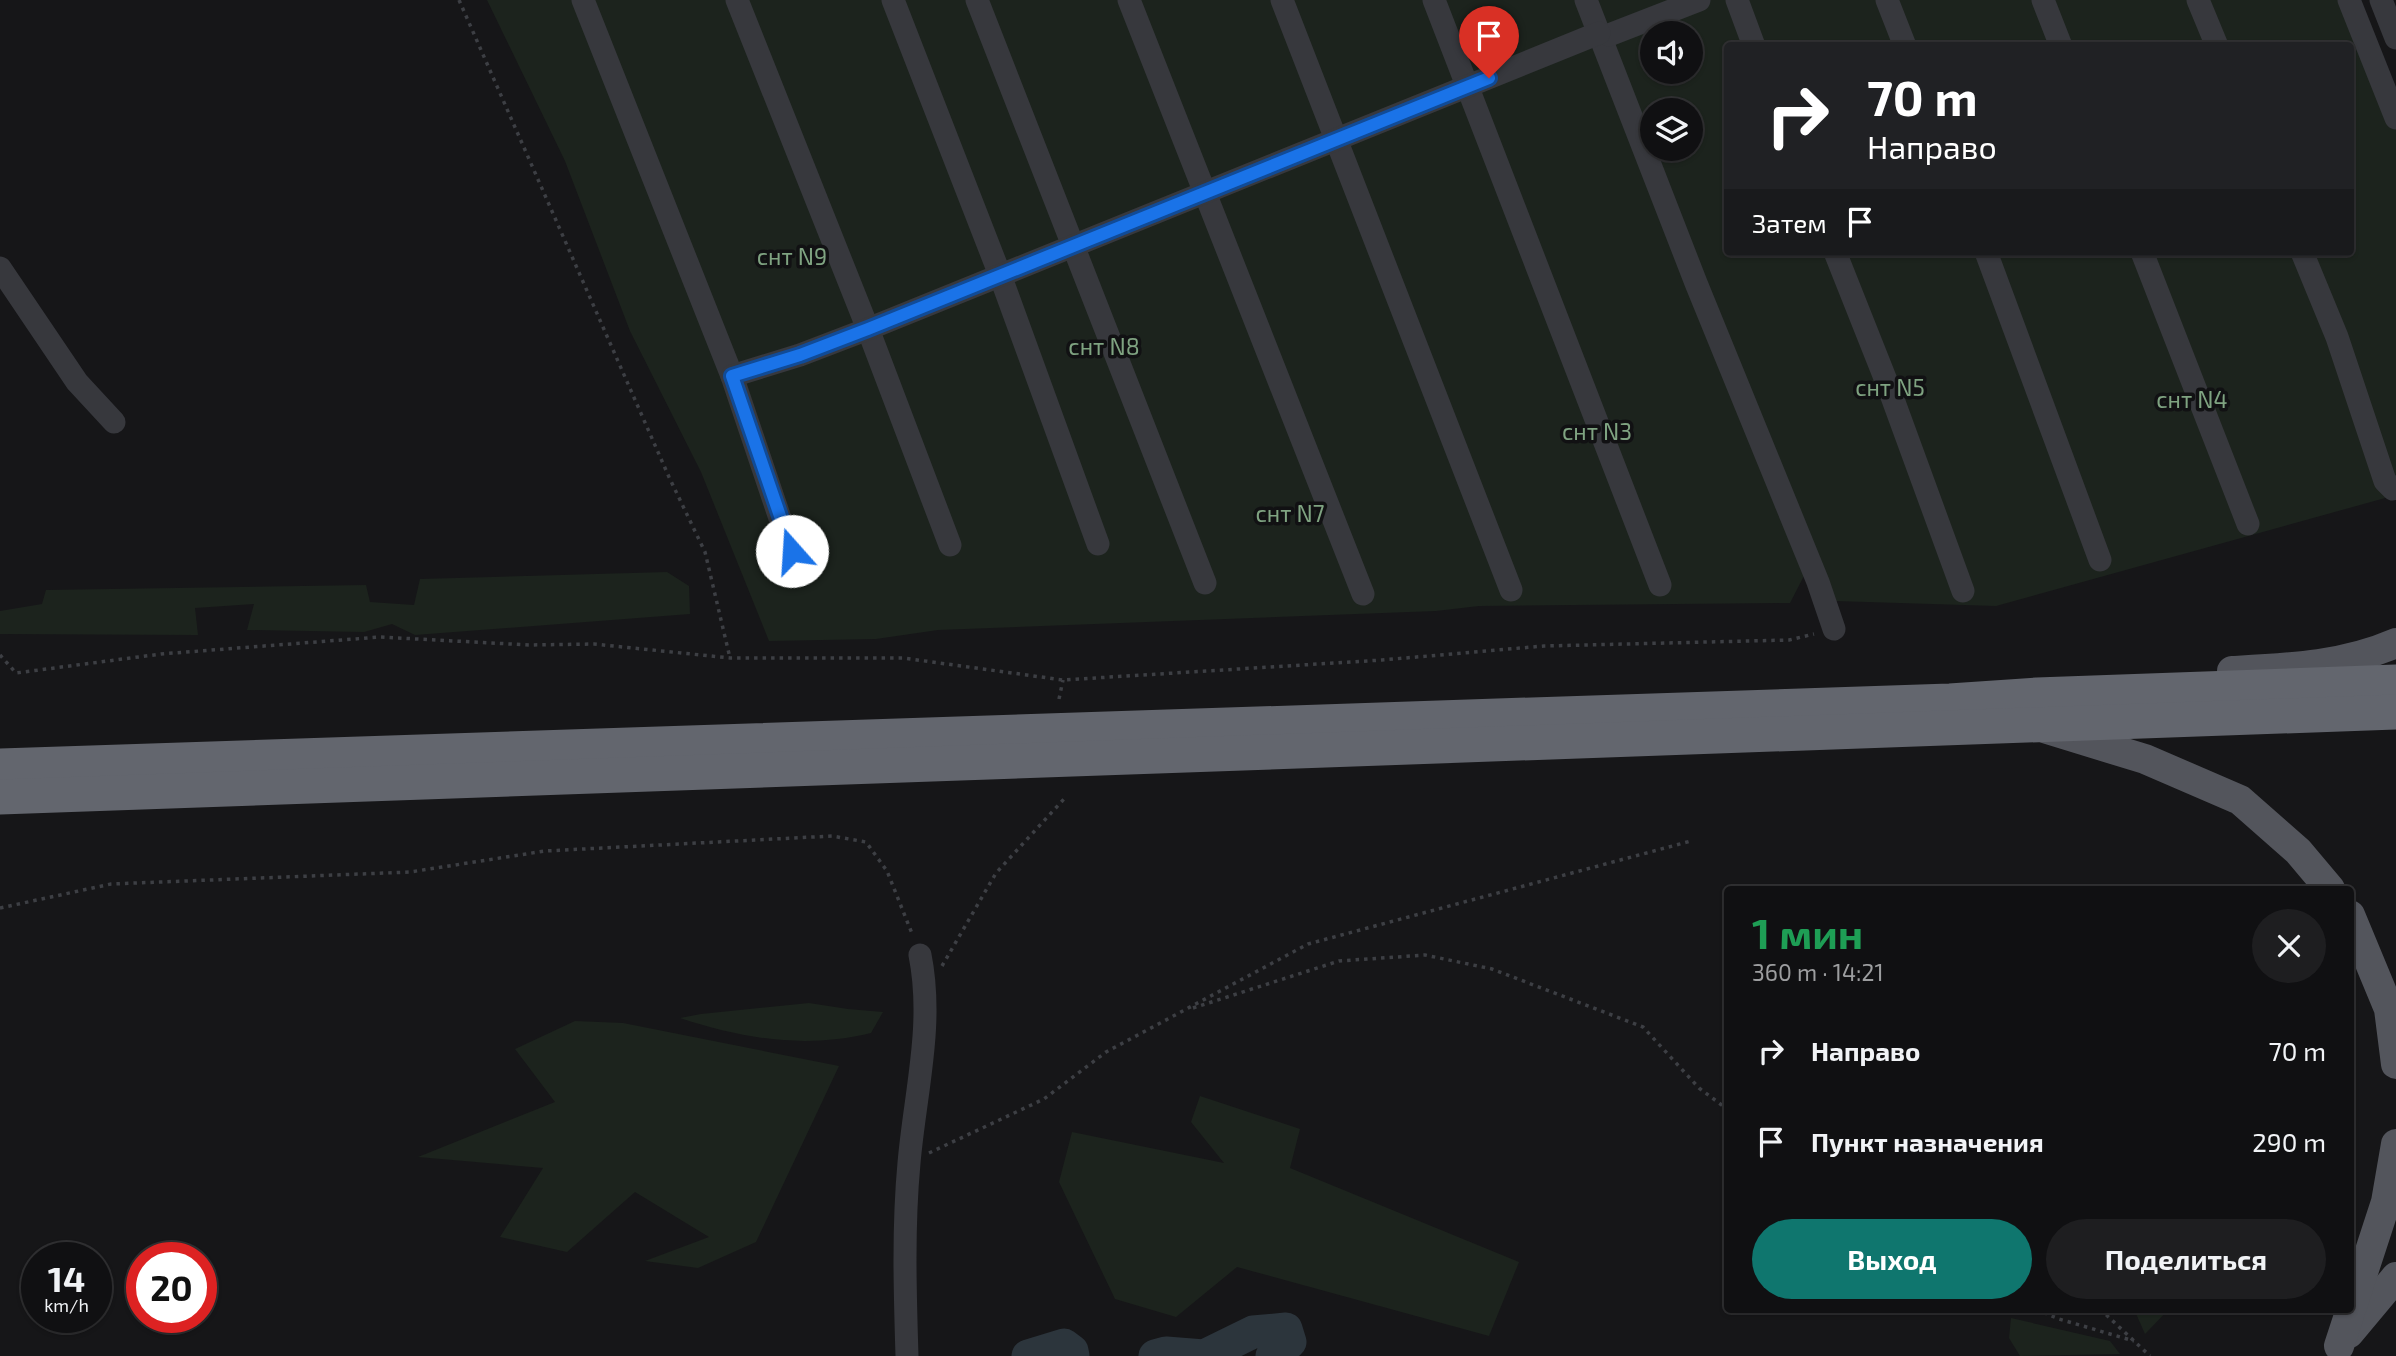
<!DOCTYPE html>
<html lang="ru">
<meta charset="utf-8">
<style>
:root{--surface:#101012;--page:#1e1e20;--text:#f1f3f6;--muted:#9c9d9f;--line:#303032;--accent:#0f766e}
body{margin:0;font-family:"Exo 2",sans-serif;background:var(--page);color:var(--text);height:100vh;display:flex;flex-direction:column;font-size:26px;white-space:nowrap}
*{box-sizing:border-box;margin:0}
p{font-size:23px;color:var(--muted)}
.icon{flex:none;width:38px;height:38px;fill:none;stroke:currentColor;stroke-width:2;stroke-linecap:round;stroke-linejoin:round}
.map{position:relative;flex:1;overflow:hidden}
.sheet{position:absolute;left:1724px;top:886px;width:630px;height:427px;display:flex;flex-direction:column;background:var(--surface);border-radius:7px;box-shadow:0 2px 5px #0004,0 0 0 2px var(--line)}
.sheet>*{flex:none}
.guide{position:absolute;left:1724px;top:42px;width:630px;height:214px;border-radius:7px;box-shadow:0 2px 5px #0004,0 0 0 2px var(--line);background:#202124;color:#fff;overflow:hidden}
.controls{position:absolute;left:1640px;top:21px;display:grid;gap:14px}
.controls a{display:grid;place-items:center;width:63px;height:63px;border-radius:50%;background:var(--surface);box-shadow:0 2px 5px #0004,0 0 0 2px var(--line);font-size:35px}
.speed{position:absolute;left:21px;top:1242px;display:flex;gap:14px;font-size:35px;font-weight:700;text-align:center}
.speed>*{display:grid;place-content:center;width:91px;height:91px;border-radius:50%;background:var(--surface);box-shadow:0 2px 5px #0004,0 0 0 2px var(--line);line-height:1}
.speed small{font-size:18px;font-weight:400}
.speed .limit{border:10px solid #d22;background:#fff;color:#111}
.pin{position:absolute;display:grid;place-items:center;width:60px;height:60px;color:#fff;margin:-72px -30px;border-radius:50% 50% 50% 0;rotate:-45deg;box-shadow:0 0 7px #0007}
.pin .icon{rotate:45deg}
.me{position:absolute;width:77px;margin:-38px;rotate:341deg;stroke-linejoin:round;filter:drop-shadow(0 0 5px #0008)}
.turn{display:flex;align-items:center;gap:24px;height:147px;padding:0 28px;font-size:32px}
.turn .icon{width:91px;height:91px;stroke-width:2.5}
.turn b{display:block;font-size:49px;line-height:60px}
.then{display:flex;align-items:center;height:66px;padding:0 28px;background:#0003;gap:14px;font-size:26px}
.round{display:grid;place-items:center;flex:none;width:74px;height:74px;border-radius:37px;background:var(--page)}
.head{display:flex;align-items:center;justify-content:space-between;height:119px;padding:0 28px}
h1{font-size:42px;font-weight:700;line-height:52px;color:#1e9e55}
.cta{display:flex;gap:14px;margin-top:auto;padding:14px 28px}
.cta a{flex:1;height:80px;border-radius:42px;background:var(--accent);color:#fff;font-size:28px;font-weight:700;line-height:80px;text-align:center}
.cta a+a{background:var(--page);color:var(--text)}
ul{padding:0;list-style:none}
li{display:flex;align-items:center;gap:21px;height:91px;padding:0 28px}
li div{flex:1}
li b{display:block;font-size:26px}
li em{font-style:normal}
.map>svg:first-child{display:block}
.green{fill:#1c231d;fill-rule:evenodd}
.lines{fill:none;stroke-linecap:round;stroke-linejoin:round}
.river{stroke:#2c353c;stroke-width:33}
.path{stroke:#3d3f44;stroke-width:3.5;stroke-dasharray:3.5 5;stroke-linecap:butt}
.minor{stroke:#37383d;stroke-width:23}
.major{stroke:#53555c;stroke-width:30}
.highway{stroke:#63666e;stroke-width:35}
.route-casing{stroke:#114b97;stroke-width:18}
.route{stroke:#1a73e8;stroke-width:12}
.labels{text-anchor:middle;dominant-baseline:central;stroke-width:7;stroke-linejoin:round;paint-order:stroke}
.park-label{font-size:23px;fill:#7fa381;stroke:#111113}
</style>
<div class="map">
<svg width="2396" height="1356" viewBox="0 0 2396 1356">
<rect width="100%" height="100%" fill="#161618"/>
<g class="green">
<polygon points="487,0 1580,0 1806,572 1790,603 1479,606 1436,611 938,630 876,639 769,641 701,472 630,331 565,161"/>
<path d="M1592 0H2355L2396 104V495L1996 606 1835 601ZM1652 33H1690V72H1652ZM1727 46H2350V252H1727ZM1652 110H1690V149H1652Z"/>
<polygon points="667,572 689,586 690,614 415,635 392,624 364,632 247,630 254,604 195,608 198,635 0,634 0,611 42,604 46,590 366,585 370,602 414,605 420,579"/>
<path d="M809 1003 848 1009 883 1012 871 1033C805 1049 744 1039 680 1018L701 1014Z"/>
<polygon points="575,1021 623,1023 839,1066 756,1242 698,1268 645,1261 709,1237 635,1192 567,1252 500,1237 543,1168 418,1157 555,1102 515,1049"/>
<polygon points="1200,1096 1300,1129 1290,1168 1519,1262 1489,1336 1237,1267 1176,1317 1115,1299 1059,1182 1072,1132 1224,1163 1191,1122"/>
<polygon points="2134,1309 2169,1309 2145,1334"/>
<polygon points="2011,1318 2110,1341 2120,1354 2020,1356 2009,1338"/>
</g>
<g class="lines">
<g class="river">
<polyline points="1028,1356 1064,1345 1072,1351 1073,1356"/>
<polyline points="1155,1356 1166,1353 1204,1356 1253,1332 1286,1329 1290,1342 1272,1356"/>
</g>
<g class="path">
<polyline points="459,0 669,477 705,552 730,658"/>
<polyline points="0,655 16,673 161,654 380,637 529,645 594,644 730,658 903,658 1063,680 1382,660 1544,646 1789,640 1814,634"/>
<polyline points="1059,699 1063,680"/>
<polyline points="0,908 111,884 410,872 545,851 832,836 866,842 887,871 913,936"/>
<polyline points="942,966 996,873 1064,799"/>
<polyline points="1193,1008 1339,961 1425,955 1492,969 1643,1027 1699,1088 1727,1109"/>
<polyline points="929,1153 1044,1099 1106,1052 1308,944 1691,841"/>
<polyline points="2036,1309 2059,1319 2134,1341"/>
<polyline points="2100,1309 2150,1356"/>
</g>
<g class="minor">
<polyline points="583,0 732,376 791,551"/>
<polyline points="737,0 868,329 950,545"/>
<polyline points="893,0 1000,275 1098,544"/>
<polyline points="977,0 1205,583"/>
<polyline points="1129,0 1363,594"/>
<polyline points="1282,0 1511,590"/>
<polyline points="1434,0 1660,585"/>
<polyline points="1586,0 1696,283 1818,582 1834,629"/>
<polyline points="1737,0 1754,46"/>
<polyline points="1887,0 1905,46"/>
<polyline points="2043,0 2061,46"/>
<polyline points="2198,0 2217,46"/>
<polyline points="2349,0 2396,118"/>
<polyline points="2381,0 2396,38"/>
<polyline points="1609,35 1699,0"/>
<polyline points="1835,252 1887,383 1963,591"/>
<polyline points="1986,252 2100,560"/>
<polyline points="2142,252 2248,524"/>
<polyline points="2302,252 2337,337 2385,481 2393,489 2396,488"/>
<polyline points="0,268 77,382 114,422"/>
<polyline points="732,376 800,355 868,329 1599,33"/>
<path d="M907 1356C905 1292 903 1227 909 1163 915 1093 934 1025 920 955"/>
</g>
<g class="major">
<path d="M2232 671C2289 668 2343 666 2396 643"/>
<polyline points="2047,729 2145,759 2240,800 2298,851 2330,889"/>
<polyline points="2350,915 2389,1009 2396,1064"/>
<polyline points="2349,1333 2396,1277"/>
<polyline points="2339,1346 2386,1202 2396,1144"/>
</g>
<g class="highway">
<polyline points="0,766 1950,701 2037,695 2396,682"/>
<polyline points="0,797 2396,712"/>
</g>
</g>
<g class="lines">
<g class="route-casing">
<polyline id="route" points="792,551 732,376 800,355 868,329 1489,78"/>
</g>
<use href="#route" class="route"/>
</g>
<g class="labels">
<g class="park-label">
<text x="792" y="256">снт N9</text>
<text x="1104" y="346">снт N8</text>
<text x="1890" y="387">снт N5</text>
<text x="2192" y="399">снт N4</text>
<text x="1597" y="431">снт N3</text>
<text x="1290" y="513">снт N7</text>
</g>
</g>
</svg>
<div class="controls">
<a><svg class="icon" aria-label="sound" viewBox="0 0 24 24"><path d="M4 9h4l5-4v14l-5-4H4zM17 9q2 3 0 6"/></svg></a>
<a><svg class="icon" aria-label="layers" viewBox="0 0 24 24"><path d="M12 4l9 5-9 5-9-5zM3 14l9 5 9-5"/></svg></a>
</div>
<div class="speed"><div>14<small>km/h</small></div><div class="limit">20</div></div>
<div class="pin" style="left:1489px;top:78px;background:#d93025"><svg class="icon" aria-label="arrive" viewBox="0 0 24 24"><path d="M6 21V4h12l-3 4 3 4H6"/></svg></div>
<svg class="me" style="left:792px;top:551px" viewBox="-20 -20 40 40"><circle r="19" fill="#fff"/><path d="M0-13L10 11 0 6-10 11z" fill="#1a73e8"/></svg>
<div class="guide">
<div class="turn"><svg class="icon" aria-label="right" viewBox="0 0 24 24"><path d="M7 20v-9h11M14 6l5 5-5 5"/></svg><div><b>70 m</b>Направо</div></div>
<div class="then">Затем<svg class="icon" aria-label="arrive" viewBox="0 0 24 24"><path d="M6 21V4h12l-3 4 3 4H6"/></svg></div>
</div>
<section class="sheet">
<div class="head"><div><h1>1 мин</h1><p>360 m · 14:21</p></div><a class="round"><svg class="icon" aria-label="close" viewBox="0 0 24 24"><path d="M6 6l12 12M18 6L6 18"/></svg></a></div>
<ul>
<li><svg class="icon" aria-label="right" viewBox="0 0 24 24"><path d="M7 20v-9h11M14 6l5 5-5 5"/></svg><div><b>Направо</b></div><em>70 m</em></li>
<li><svg class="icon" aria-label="arrive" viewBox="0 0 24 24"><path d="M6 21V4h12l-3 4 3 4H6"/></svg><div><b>Пункт назначения</b></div><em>290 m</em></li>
</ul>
<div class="cta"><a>Выход</a><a>Поделиться</a></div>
</section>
</div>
